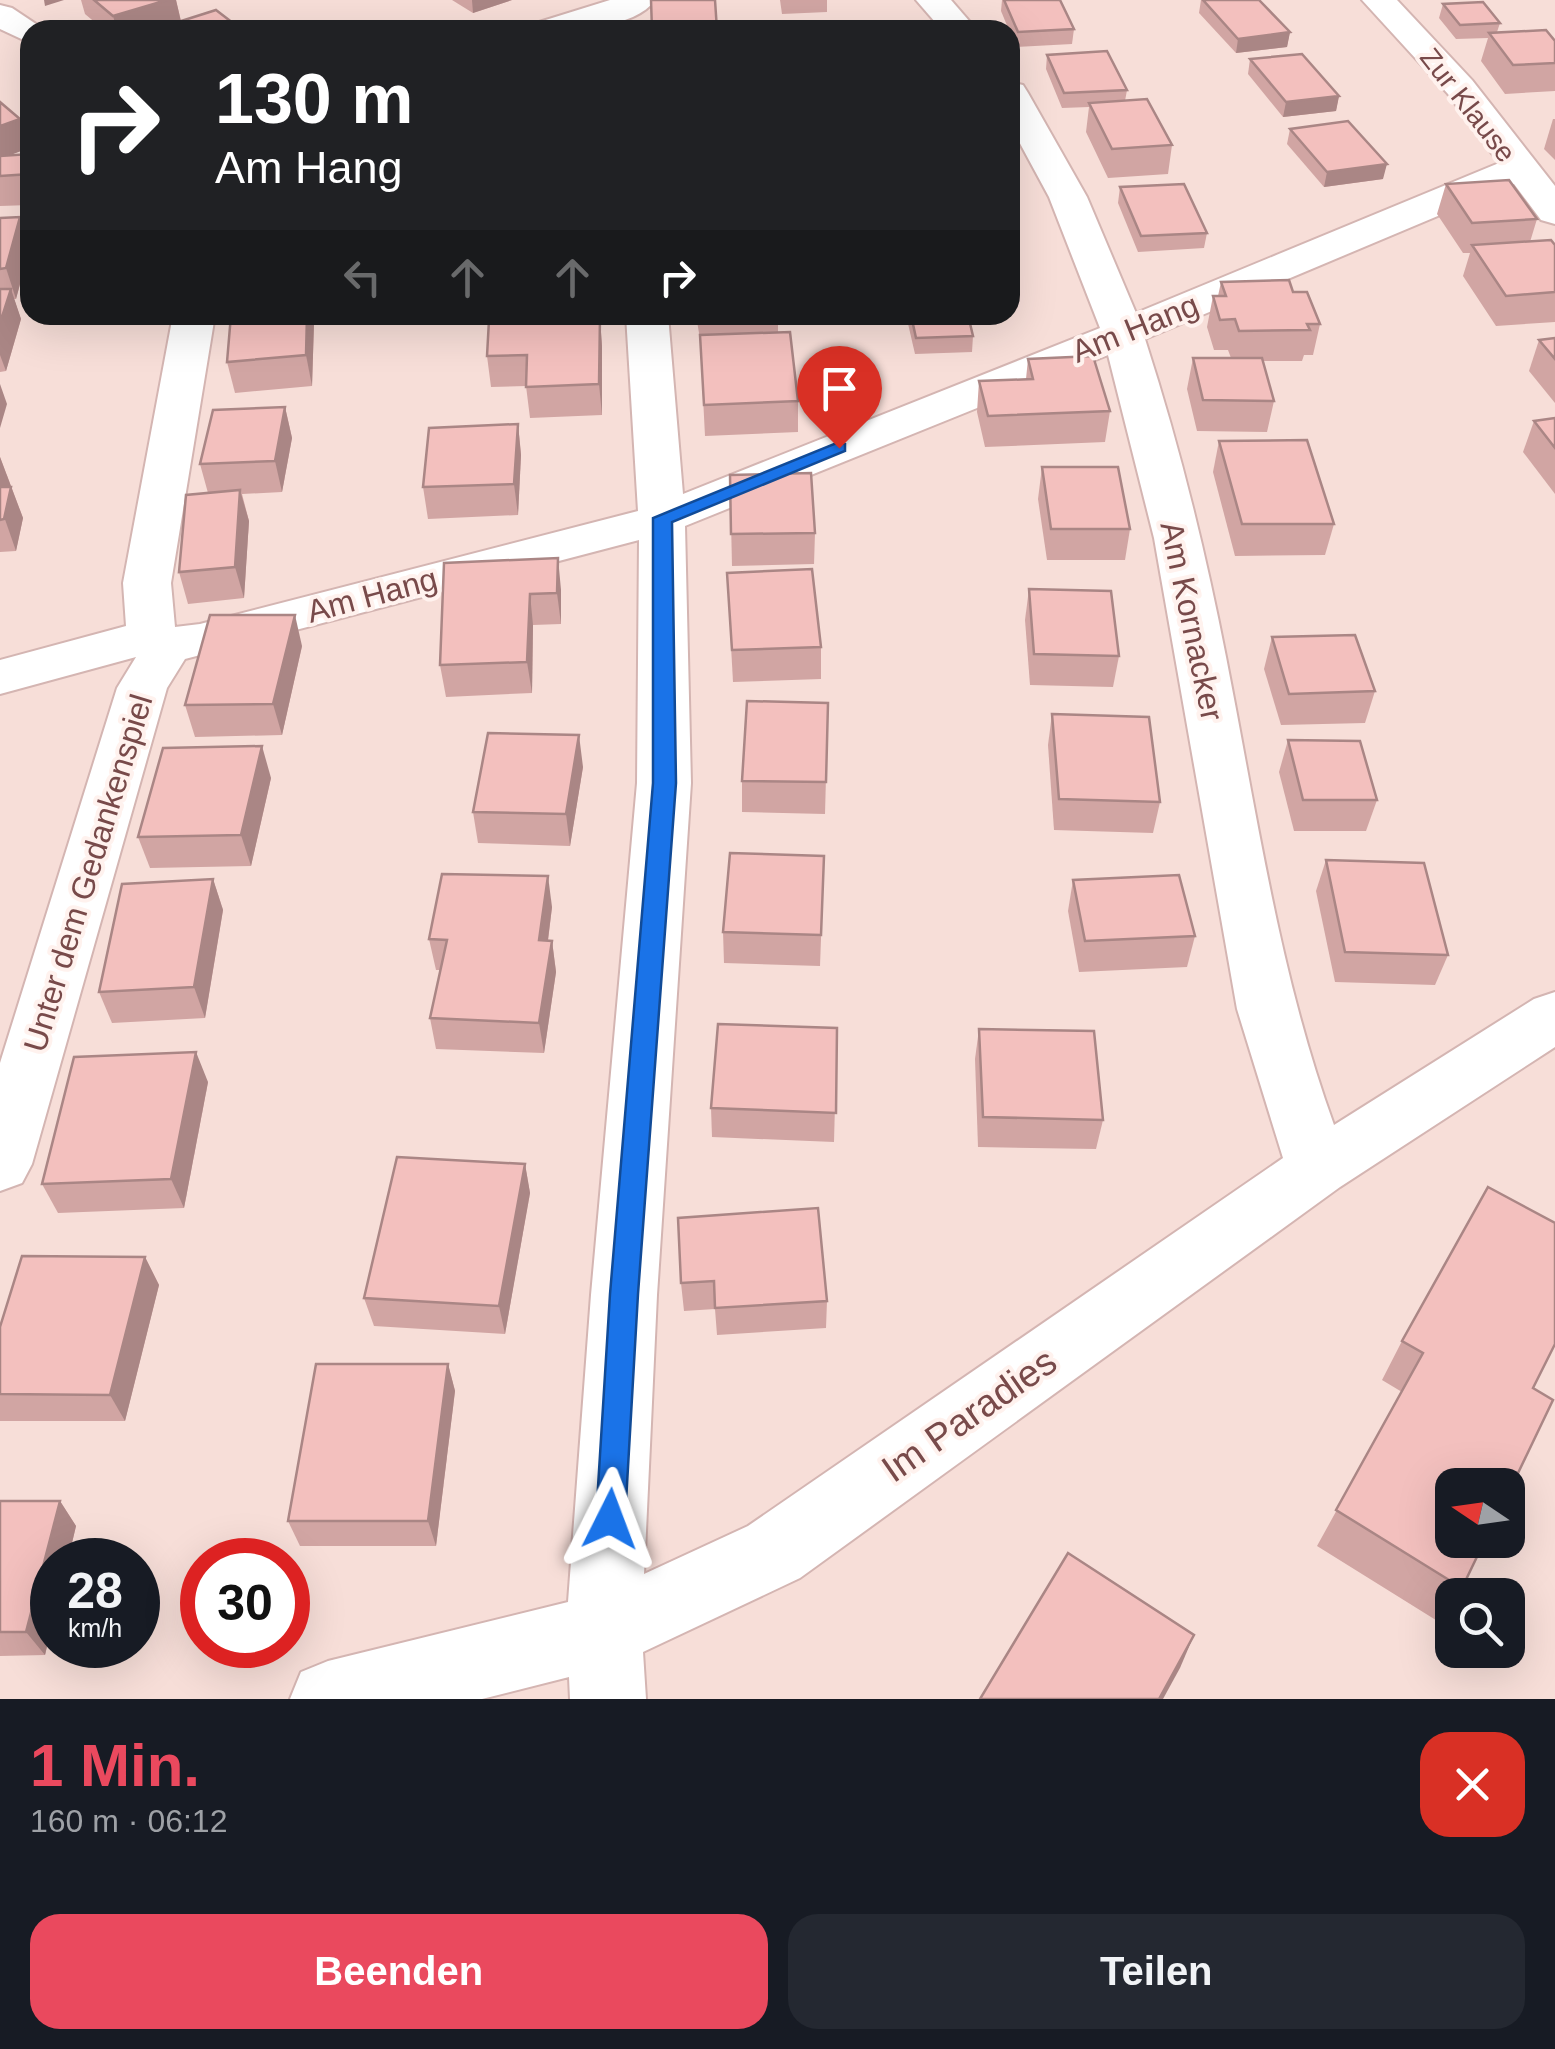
<!DOCTYPE html>
<html lang="de">
<meta charset="utf-8">
<style>
:root{--surface:#171b24;--page:#242831;--text:#f1f3f6;--muted:#9ea1a6;--accent:#ea495e}
body{margin:0;font-family:Helvetica,sans-serif;background:var(--page);color:var(--text);height:100vh;display:flex;flex-direction:column;font-size:38px;white-space:nowrap}
*{box-sizing:border-box;margin:0}
p{font-size:32px;color:var(--muted)}
.icon{flex:none;width:55px;height:55px;fill:none;stroke:currentColor;stroke-width:2;stroke-linecap:round;stroke-linejoin:round}
.map{position:relative;height:1699px;overflow:hidden}
.drawer{display:flex;flex-direction:column;background:var(--surface);flex:1}
.drawer>*{flex:none}
.guide{position:absolute;left:20px;top:20px;width:1000px;height:305px;border-radius:30px;box-shadow:0 10px 40px #0002;background:#202124;color:#fff;overflow:hidden}
.needle{width:65px;rotate:283deg}
.tools{position:absolute;left:1435px;top:1468px;display:grid;gap:20px}
.tools a{display:grid;place-items:center;width:90px;height:90px;border-radius:20px;background:var(--surface);box-shadow:0 10px 40px #0002;font-size:50px}
.speed{position:absolute;left:30px;top:1538px;display:flex;gap:20px;font-size:50px;font-weight:700;text-align:center}
.speed>*{display:grid;place-content:center;width:130px;height:130px;border-radius:50%;background:var(--surface);box-shadow:0 10px 40px #0002;line-height:1}
.speed small{font-size:25px;font-weight:400}
.speed .limit{border:15px solid #d22;background:#fff;color:#111}
.pin{position:absolute;display:grid;place-items:center;width:85px;height:85px;color:#fff;margin:-102px -42px;border-radius:50% 50% 50% 0;rotate:-45deg;box-shadow:0 0 10px #0007}
.pin .icon{rotate:45deg}
.me{position:absolute;width:110px;margin:-55px;rotate:3deg;stroke-linejoin:round;filter:drop-shadow(0 0 8px #0008)}
.turn{display:flex;align-items:center;gap:35px;height:210px;padding:0 30px;font-size:45px}
.turn .icon{width:130px;height:130px;stroke-width:2.5}
.turn b{display:block;font-size:70px;line-height:85px}
.lanes{display:flex;align-items:center;height:95px;padding:0 30px;background:#0003;justify-content:center;gap:50px;direction:ltr}
.lanes .off{opacity:.35}
.round{display:grid;place-items:center;flex:none;width:105px;height:105px;border-radius:30px;background:var(--page)}
.overview{display:flex;align-items:center;justify-content:space-between;height:170px;padding:0 30px}
h1{font-size:60px;font-weight:800;line-height:75px;color:var(--accent)}
.action{display:flex;gap:20px;margin-top:auto;padding:20px 30px}
.action a{flex:1;height:115px;border-radius:30px;background:var(--accent);color:#fff;font-size:40px;font-weight:800;line-height:115px;text-align:center}
.action a+a{background:var(--page);color:var(--text)}
.map>svg:first-child{display:block}
.residential{fill:#f7ded8;fill-rule:evenodd}
.lines{fill:none;stroke-linecap:round;stroke-linejoin:round}
.street-casing{stroke:#d4b5b2;stroke-width:4}
.street{fill:#fff;fill-rule:evenodd}
.wall{fill:#d1a5a3}
.shaded-wall{fill:#aa8685}
.building{fill:#f3c0be;stroke:#aa8685;stroke-width:2.5}
.route{fill:#1a73e8;stroke:#114b97;stroke-width:2.5}
.labels{text-anchor:middle;dominant-baseline:central;stroke-width:8;stroke-linejoin:round;paint-order:stroke}
.far-street-label{font-size:28px;fill:#784a4a;stroke:#fff2ee}
.street-label{font-size:32px;fill:#784a4a;stroke:#fff2ee}
.near-street-label{font-size:38px;fill:#784a4a;stroke:#fff2ee}
</style>
<div class="map">
<svg width="1555" height="1699" viewBox="0 0 1555 1699">
<rect width="100%" height="100%" fill="#fdede7"/>
<path class="residential" d="M0 0H1555V1699H0ZM30 30H1010V315H30ZM1452 1485H1508V1540H1452ZM52 1560H138V1645H52ZM202 1560H288V1645H202ZM1452 1595H1508V1650H1452Z"/>
<g class="lines">
<g class="street-casing">
<g id="street">
<path d="M610 0H655C633 31 565 30 531 30L536 23Z"/>
<polygon points="916,0 951,0 977,30 942,30"/>
<path d="M1362 0H1397L1472 80 1555 186V224L1541 220 1514 184 1145 339C1179 444 1205 549 1226 657 1257 814 1279 974 1334 1125L1534 999 1555 992V1047L1340 1187 800 1578 643 1652 646 1699H570L569 1677 482 1699H290L301 1672 328 1661 568 1602 591 1295 637 783 639 540 185 659 167 688 32 1164 22 1183 0 1191V1063L117 688 136 657 0 694V660L126 626 123 583 173 315H215L171 583 175 627 200 624 638 511 626 315H668L683 494 1100 328 1049 197 1010 125V82L1023 85 1028 93 1087 197 1136 313 1499 163 1448 94ZM1108 355 1154 538 1237 1009 1283 1158 748 1526 644 1574 657 1295 691 783 685 526Z"/>
<polygon points="0,5 12,8 45,30 30,30 30,43 0,29"/>
</g>
</g>
<use href="#street" class="street"/>
</g>
<g class="wall">
<polygon points="81,0 176,0 181,21 242,30 104,30 85,14"/>
<polygon points="452,0 512,0 473,13"/>
<polygon points="780,0 827,0 827,12 782,14"/>
<polygon points="1002,0 1060,0 1074,29 1072,44 1016,47 1001,11"/>
<polygon points="1201,0 1259,0 1290,32 1287,47 1236,53 1199,13"/>
<polygon points="1443,4 1500,23 1497,32 1555,41 1555,91 1505,94 1481,61 1488,38 1456,39 1439,18"/>
<polygon points="1047,55 1127,90 1125,101 1172,145 1168,174 1108,178 1086,132 1089,107 1062,108 1046,69"/>
<polygon points="1250,59 1339,96 1336,111 1283,117 1248,74"/>
<polygon points="0,102 20,119 29,148 9,155 30,154 30,205 0,206"/>
<polygon points="1553,119 1555,119 1555,160 1544,149"/>
<polygon points="1290,129 1383,179 1324,187 1287,144"/>
<polygon points="1446,184 1537,219 1530,242 1555,245 1555,322 1496,326 1463,276 1470,253 1463,253 1437,214"/>
<polygon points="1120,187 1207,233 1204,248 1138,252 1118,203"/>
<polygon points="0,218 30,247 16,299 14,299 21,319 6,371 0,372"/>
<polygon points="1221,282 1293,292 1320,324 1313,355 1304,355 1302,361 1263,361 1274,401 1267,432 1197,431 1187,389 1193,358 1231,358 1228,350 1214,350 1207,327 1213,296 1218,296"/>
<polygon points="70,315 116,315 114,324 73,325"/>
<polygon points="231,315 313,315 314,322 312,386 235,393 227,362"/>
<polygon points="512,315 596,315 596,317 600,317 602,347 602,415 530,418 526,386 491,387 487,356 513,319"/>
<polygon points="696,315 778,315 778,332 798,401 798,432 705,436 700,339"/>
<polygon points="906,315 968,315 973,336 972,352 915,354"/>
<polygon points="1555,338 1555,403 1529,371 1539,340"/>
<polygon points="1028,359 1110,411 1105,442 985,447 977,412 979,381 1026,379"/>
<polygon points="285,407 292,438 282,492 242,494 249,521 244,598 188,604 179,572 208,493 200,464"/>
<polygon points="1555,418 1555,494 1523,452 1534,421"/>
<polygon points="518,424 521,455 518,515 428,519 423,487"/>
<polygon points="1219,441 1334,524 1325,555 1235,556 1213,472"/>
<polygon points="0,457 23,518 16,551 0,552"/>
<polygon points="1042,467 1130,529 1125,560 1047,560 1038,499"/>
<polygon points="730,475 815,533 814,564 732,566"/>
<polygon points="444,563 561,590 561,624 533,625 532,693 446,697 440,665"/>
<polygon points="727,573 821,647 821,679 733,682"/>
<polygon points="1029,589 1119,656 1113,687 1030,685 1025,620"/>
<polygon points="1272,637 1375,691 1365,723 1281,725 1264,669"/>
<polygon points="302,646 282,735 195,737 185,705"/>
<polygon points="828,703 825,814 742,812 742,781"/>
<polygon points="1052,714 1160,802 1153,833 1054,830 1048,745"/>
<polygon points="1288,740 1377,800 1366,831 1294,831 1279,772"/>
<polygon points="583,767 570,846 478,843 473,812"/>
<polygon points="271,778 251,866 150,868 138,837"/>
<polygon points="824,856 820,966 724,963 723,932"/>
<polygon points="1326,860 1448,955 1435,985 1335,982 1316,891"/>
<polygon points="213,879 223,910 205,1018 112,1023 99,992"/>
<polygon points="1073,880 1195,936 1187,967 1079,972 1068,911"/>
<polygon points="552,907 548,941 552,941 556,972 544,1053 436,1049 430,1018 440,970 436,970 429,939"/>
<polygon points="837,1028 834,1142 712,1137 711,1108"/>
<polygon points="979,1029 1103,1120 1096,1149 978,1147 975,1059"/>
<polygon points="208,1082 184,1208 58,1213 42,1184"/>
<polygon points="525,1164 530,1193 505,1334 374,1326 364,1298"/>
<polygon points="818,1208 827,1301 826,1328 717,1335 715,1309 684,1311 681,1283"/>
<polygon points="145,1257 159,1285 125,1421 0,1421 0,1327"/>
<polygon points="1402,1341 1533,1388 1462,1588 1458,1595 1452,1595 1452,1602 1439,1622 1317,1546 1402,1392 1382,1380"/>
<polygon points="448,1364 455,1391 436,1546 300,1546 288,1521"/>
<polygon points="0,1501 60,1501 76,1526 45,1655 0,1656"/>
</g>
<g class="shaded-wall">
<polygon points="44,0 64,0 45,6"/>
<polygon points="167,0 176,0 182,26 157,30 117,30 113,16"/>
<polygon points="472,0 512,0 473,13"/>
<polygon points="1290,32 1287,47 1236,53 1238,39"/>
<polygon points="1339,96 1336,111 1283,117 1286,102"/>
<polygon points="20,119 29,148 0,159 0,126"/>
<polygon points="1387,164 1383,179 1324,187 1327,172"/>
<polygon points="20,217 30,247 16,299 6,268"/>
<polygon points="11,289 21,319 6,371 0,355 0,323"/>
<polygon points="307,315 313,315 314,322 312,386 306,355"/>
<polygon points="600,317 602,347 602,415 599,384"/>
<polygon points="0,384 7,404 0,428"/>
<polygon points="285,407 292,438 282,492 275,461"/>
<polygon points="518,424 521,455 518,515 514,484"/>
<polygon points="0,457 23,518 16,551 0,505"/>
<polygon points="240,490 249,521 244,598 235,567"/>
<polygon points="558,558 561,590 561,624 557,593"/>
<polygon points="530,594 533,625 532,693 527,662"/>
<polygon points="295,615 302,646 282,735 273,704"/>
<polygon points="579,735 583,767 570,846 566,814"/>
<polygon points="262,746 271,778 251,866 241,835"/>
<polygon points="548,876 552,907 544,971 539,940"/>
<polygon points="213,879 223,910 205,1018 194,987"/>
<polygon points="552,941 556,972 544,1053 539,1023"/>
<polygon points="196,1052 208,1082 184,1208 171,1179"/>
<polygon points="525,1164 530,1193 505,1334 499,1306"/>
<polygon points="145,1257 159,1285 125,1421 110,1395"/>
<polygon points="448,1364 455,1391 436,1546 428,1521"/>
<polygon points="60,1501 76,1526 68,1560 52,1560 52,1624 45,1655 26,1632"/>
<polygon points="1194,1635 1180,1668 1163,1699 1159,1699"/>
</g>
<g class="building">
<polygon points="94,0 167,0 113,16"/>
<polygon points="651,0 715,0 717,30 652,30"/>
<polygon points="1004,0 1060,0 1074,29 1018,32"/>
<polygon points="1203,0 1259,0 1290,32 1238,39"/>
<polygon points="1483,2 1500,23 1460,25 1443,4"/>
<polygon points="216,10 242,30 156,29"/>
<polygon points="1546,30 1555,41 1555,63 1513,65 1489,33"/>
<polygon points="1107,51 1127,90 1064,93 1047,55"/>
<polygon points="1302,54 1339,96 1286,102 1250,59"/>
<polygon points="1147,99 1172,145 1112,149 1089,103"/>
<polygon points="0,102 20,119 0,126"/>
<polygon points="1348,121 1387,164 1327,172 1290,129"/>
<polygon points="30,154 30,174 0,176 0,156"/>
<polygon points="1509,180 1537,219 1472,223 1446,184"/>
<polygon points="1184,184 1207,233 1141,236 1120,187"/>
<polygon points="20,217 6,268 0,269 0,218"/>
<polygon points="1551,240 1555,245 1555,292 1506,296 1472,245"/>
<polygon points="1289,280 1293,292 1307,292 1320,324 1307,324 1310,330 1239,331 1235,319 1220,320 1213,296 1226,296 1221,282"/>
<polygon points="0,289 11,289 0,323"/>
<polygon points="231,315 307,315 306,355 227,362"/>
<polygon points="911,315 968,315 973,336 916,338"/>
<polygon points="600,317 599,384 526,387 527,355 487,356 489,320"/>
<polygon points="790,332 798,401 704,405 700,335"/>
<polygon points="1555,338 1555,359 1539,340"/>
<polygon points="1093,356 1110,411 988,416 979,381 1033,379 1028,359"/>
<polygon points="1193,358 1262,358 1274,401 1203,400"/>
<polygon points="285,407 275,461 200,464 213,410"/>
<polygon points="1555,418 1555,448 1534,421"/>
<polygon points="518,424 514,484 423,487 429,428"/>
<polygon points="1307,440 1334,524 1242,524 1219,441"/>
<polygon points="1042,467 1118,467 1130,529 1051,529"/>
<polygon points="811,473 815,533 731,534 730,475"/>
<polygon points="0,487 11,487 4,519 0,520"/>
<polygon points="240,490 235,567 179,572 186,495"/>
<polygon points="558,558 557,593 530,594 527,662 440,665 444,563"/>
<polygon points="812,569 821,647 732,650 727,573"/>
<polygon points="1029,589 1111,591 1119,656 1034,654"/>
<polygon points="210,615 295,615 273,704 185,705"/>
<polygon points="1355,635 1375,691 1289,694 1272,637"/>
<polygon points="747,701 828,703 826,782 742,781"/>
<polygon points="1052,714 1149,717 1160,802 1059,799"/>
<polygon points="488,733 579,735 566,814 473,812"/>
<polygon points="1288,740 1360,741 1377,800 1303,800"/>
<polygon points="262,746 241,835 138,837 163,748"/>
<polygon points="730,853 824,856 821,935 723,932"/>
<polygon points="1326,860 1424,863 1448,955 1345,952"/>
<polygon points="442,874 548,876 539,940 552,941 539,1023 430,1018 447,940 429,939"/>
<polygon points="1179,875 1195,936 1085,941 1073,880"/>
<polygon points="213,879 194,987 99,992 122,884"/>
<polygon points="718,1024 837,1028 836,1113 711,1108"/>
<polygon points="979,1029 1094,1031 1103,1120 983,1117"/>
<polygon points="196,1052 171,1179 42,1184 74,1057"/>
<polygon points="397,1157 525,1164 499,1306 364,1298"/>
<polygon points="1488,1187 1555,1223 1555,1344 1533,1388 1553,1400 1508,1494 1508,1485 1452,1485 1452,1540 1485,1540 1462,1588 1336,1510 1423,1353 1402,1341"/>
<polygon points="818,1208 827,1301 715,1308 714,1281 681,1283 678,1218"/>
<polygon points="22,1256 145,1257 110,1395 0,1394 0,1327"/>
<polygon points="316,1364 448,1364 428,1521 288,1521"/>
<polygon points="0,1501 60,1501 26,1632 0,1632"/>
<polygon points="1068,1553 1194,1635 1159,1699 980,1699"/>
</g>
<polygon class="route" points="839,442 845,444 845,451 672,522 676,783 638,1294 625,1519 621,1529 610,1534 600,1529 596,1519 610,1294 653,783 653,518"/>
<g class="labels">
<g class="far-street-label">
<text transform="translate(1468 105) rotate(52)">Zur Klause</text>
</g>
<g class="street-label">
<text transform="translate(1135 328) rotate(-22)">Am Hang</text>
<text transform="translate(372 595) rotate(-15)">Am Hang</text>
<text transform="translate(1192 621) rotate(78)">Am Kornacker</text>
<text transform="translate(88 873) rotate(-73)">Unter dem Gedankenspiel</text>
</g>
<g class="near-street-label">
<text transform="translate(969 1415) rotate(-35)">Im Paradies</text>
</g>
</g>
</svg>
<div class="tools">
<a><svg class="needle" viewBox="-14 -14 28 28"><path d="M0-13l5 13h-10z" fill="#e53935"/><path d="M0 13l5-13h-10z" fill="#9ea1a6"/></svg></a>
<a><svg class="icon" aria-label="search" viewBox="0 0 24 24"><circle cx="10" cy="10" r="6"/><path d="M15 15l6 6"/></svg></a>
</div>
<div class="speed"><div>28<small>km/h</small></div><div class="limit">30</div></div>
<div class="pin" style="left:839px;top:448px;background:#d93025"><svg class="icon" aria-label="arrive" viewBox="0 0 24 24"><path d="M6 21V4h12l-3 4 3 4H6"/></svg></div>
<svg class="me" style="left:610px;top:1519px" viewBox="-20 -20 40 40"><path d="M0-17L14 15 0 8-14 15z" fill="#1a73e8" stroke="#fff" stroke-width="4"/></svg>
<div class="guide">
<div class="turn"><svg class="icon" aria-label="right" viewBox="0 0 24 24"><path d="M7 20v-9h11M14 6l5 5-5 5"/></svg><div><b>130 m</b>Am Hang</div></div>
<div class="lanes"><svg class="icon off" aria-label="left" viewBox="0 0 24 24"><path d="M17 20v-9H6M10 6l-5 5 5 5"/></svg><svg class="icon off" aria-label="ahead" viewBox="0 0 24 24"><path d="M12 20V5M6 11l6-6 6 6"/></svg><svg class="icon off" aria-label="ahead" viewBox="0 0 24 24"><path d="M12 20V5M6 11l6-6 6 6"/></svg><svg class="icon" aria-label="right" viewBox="0 0 24 24"><path d="M7 20v-9h11M14 6l5 5-5 5"/></svg></div>
</div>
</div>
<section class="drawer">
<div class="overview"><div><h1>1 Min.</h1><p>160 m · 06:12</p></div><a class="round" style="background:#d93025;color:#fff"><svg class="icon" aria-label="close" viewBox="0 0 24 24"><path d="M6 6l12 12M18 6L6 18"/></svg></a></div>
<div class="action"><a>Beenden</a><a>Teilen</a></div>
</section>
